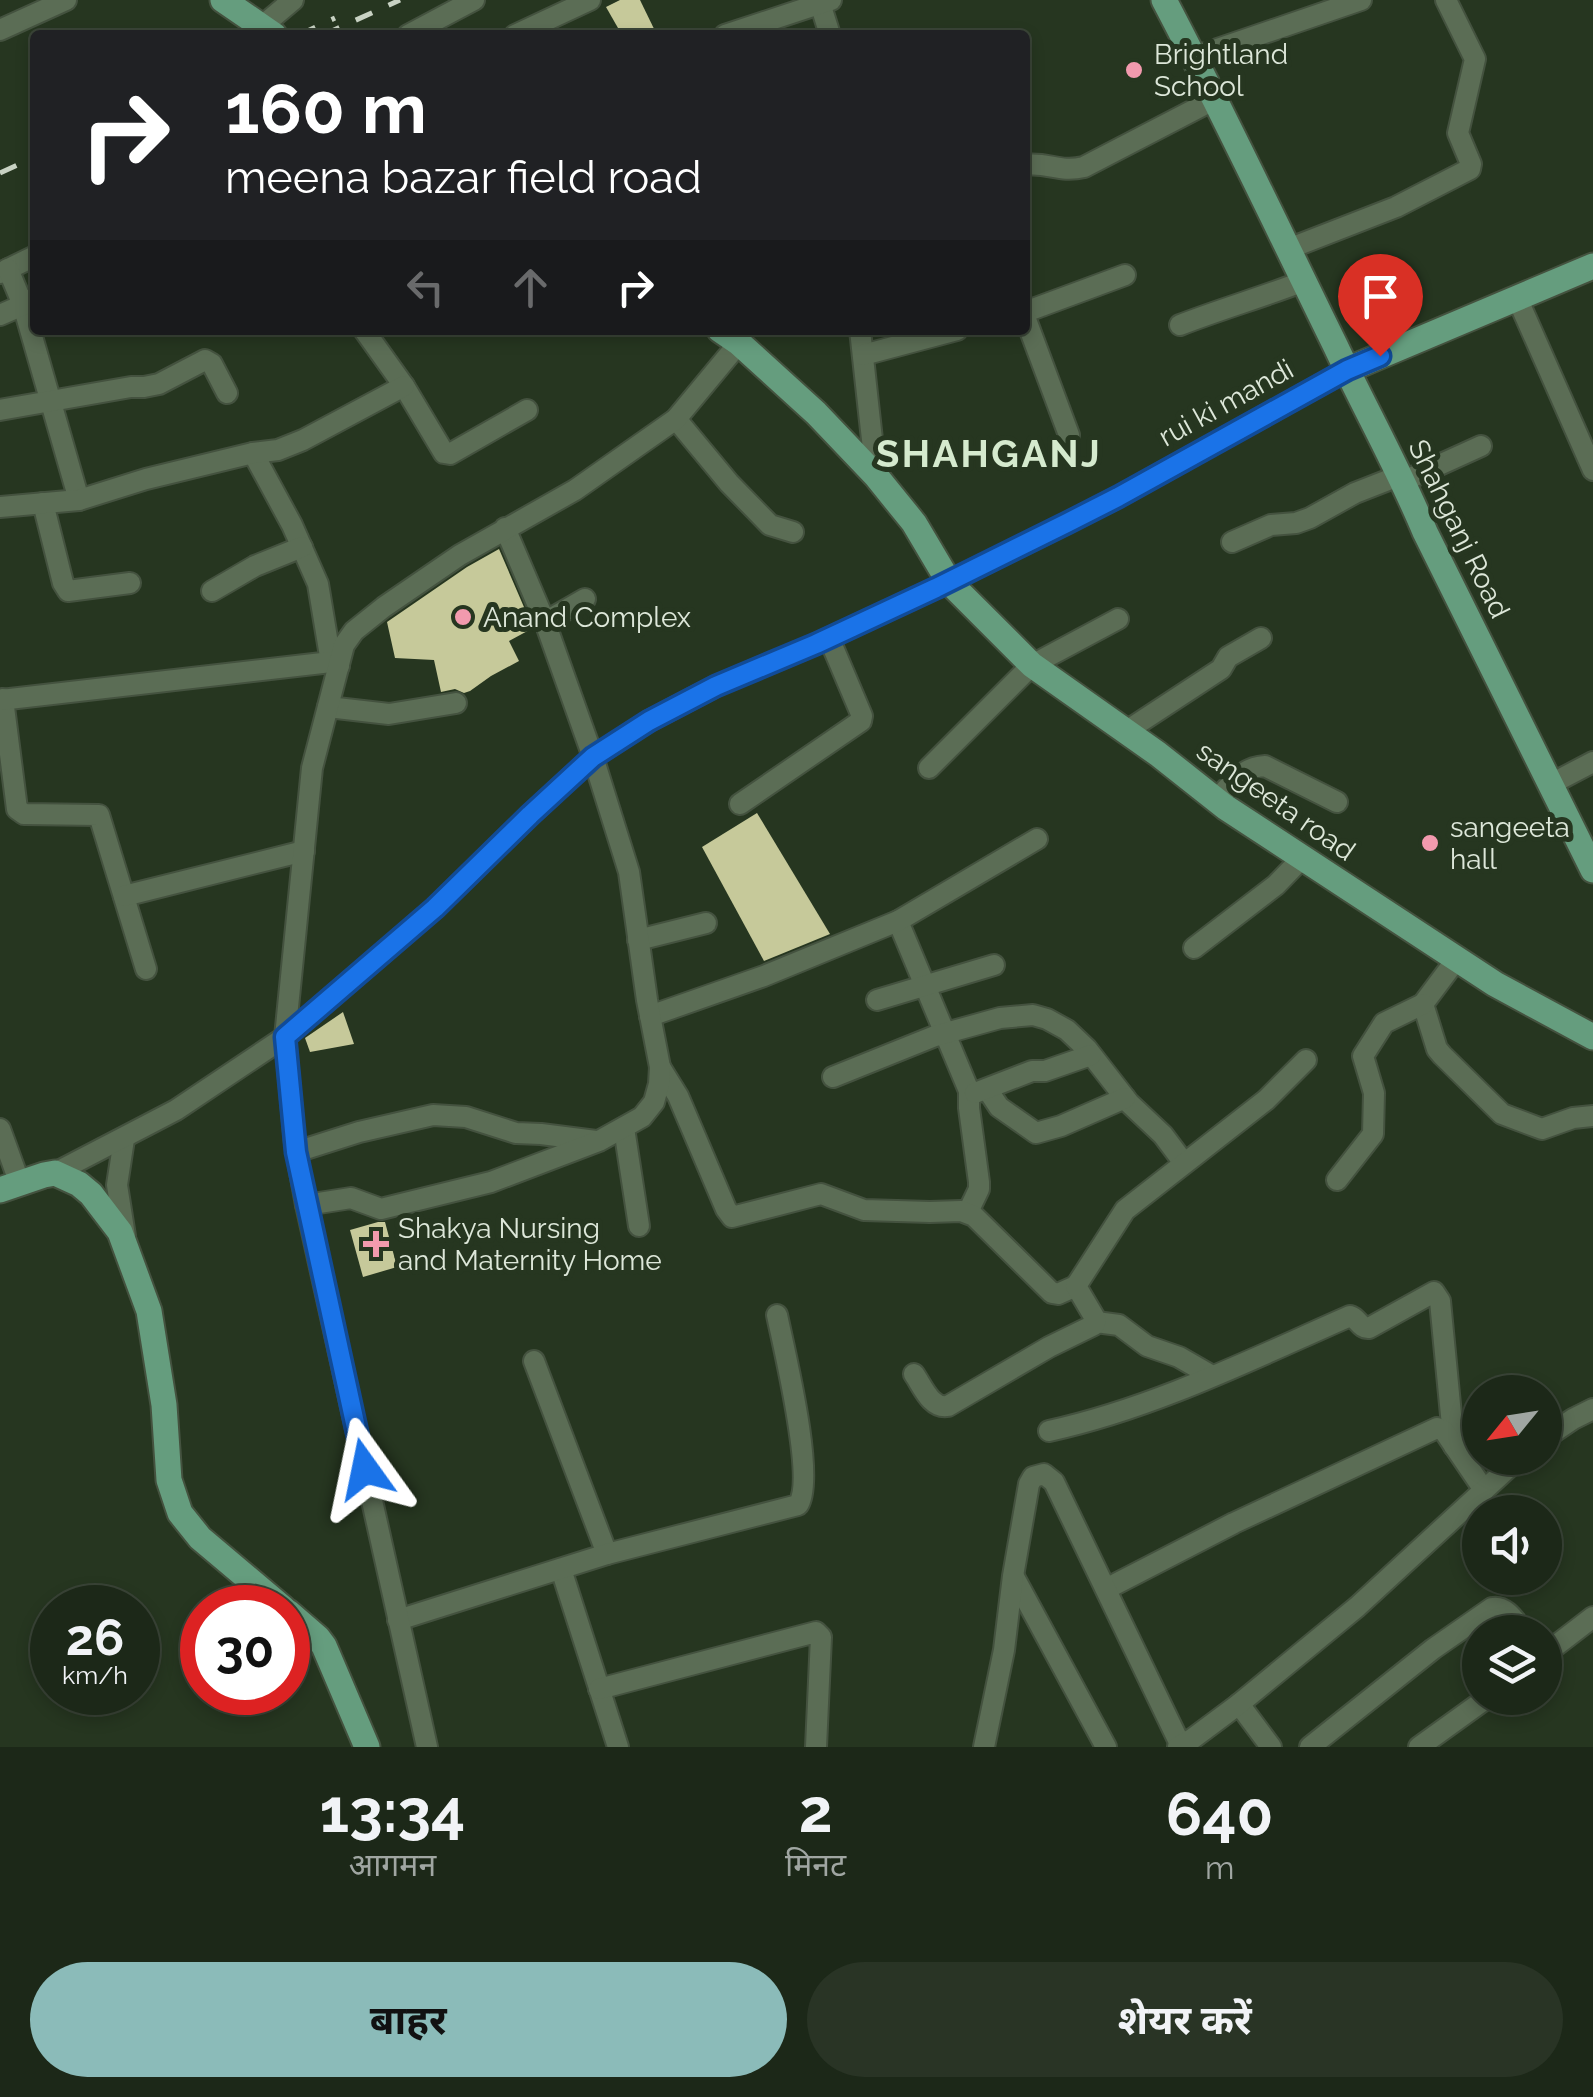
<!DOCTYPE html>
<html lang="hi">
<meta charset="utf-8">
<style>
:root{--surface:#1c2818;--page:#293425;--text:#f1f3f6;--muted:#a0a6a2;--line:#3a4437;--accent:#8bbbb9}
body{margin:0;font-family:Raleway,"Noto Sans Devanagari",sans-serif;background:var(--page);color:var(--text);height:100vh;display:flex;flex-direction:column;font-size:38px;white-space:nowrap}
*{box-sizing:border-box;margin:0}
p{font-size:32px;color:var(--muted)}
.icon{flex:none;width:55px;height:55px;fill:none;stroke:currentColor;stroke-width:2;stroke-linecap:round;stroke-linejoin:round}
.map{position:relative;height:1747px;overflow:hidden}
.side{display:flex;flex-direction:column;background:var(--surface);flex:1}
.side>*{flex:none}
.hud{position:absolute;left:30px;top:30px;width:1000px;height:305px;border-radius:10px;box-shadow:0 5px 15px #0003,0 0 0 2px var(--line);background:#202124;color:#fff;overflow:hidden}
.needle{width:65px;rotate:240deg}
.controls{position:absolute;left:1462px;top:1375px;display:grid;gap:20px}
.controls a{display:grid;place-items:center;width:100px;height:100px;border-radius:50%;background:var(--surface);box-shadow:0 5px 15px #0003,0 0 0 2px var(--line);font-size:50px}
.speed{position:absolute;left:30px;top:1585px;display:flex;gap:20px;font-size:50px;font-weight:700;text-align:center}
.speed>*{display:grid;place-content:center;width:130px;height:130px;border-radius:50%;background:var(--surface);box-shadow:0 5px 15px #0003,0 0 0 2px var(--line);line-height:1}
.speed small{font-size:25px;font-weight:400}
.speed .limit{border:15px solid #d22;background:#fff;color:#111}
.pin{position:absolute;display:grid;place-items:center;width:85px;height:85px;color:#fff;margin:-102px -42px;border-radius:50% 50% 50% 0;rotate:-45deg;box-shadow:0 0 10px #0007}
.pin .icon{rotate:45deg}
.me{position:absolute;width:110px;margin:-55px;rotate:348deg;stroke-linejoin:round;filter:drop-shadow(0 0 8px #0008)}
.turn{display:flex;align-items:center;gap:35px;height:210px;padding:0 30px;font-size:45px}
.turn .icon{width:130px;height:130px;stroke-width:2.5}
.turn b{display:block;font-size:70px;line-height:85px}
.lanes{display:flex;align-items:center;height:95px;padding:0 30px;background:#0003;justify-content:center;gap:50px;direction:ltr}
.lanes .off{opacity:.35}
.eta{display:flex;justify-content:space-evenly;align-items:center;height:170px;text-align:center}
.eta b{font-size:60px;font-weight:700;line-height:70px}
.button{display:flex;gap:20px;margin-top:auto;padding:20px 30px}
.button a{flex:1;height:115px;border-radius:60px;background:var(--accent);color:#111;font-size:40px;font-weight:700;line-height:115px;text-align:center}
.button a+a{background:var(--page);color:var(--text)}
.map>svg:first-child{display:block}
.building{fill:#c6c99a}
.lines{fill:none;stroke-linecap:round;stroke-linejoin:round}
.minor-casing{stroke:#44523f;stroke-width:24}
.major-casing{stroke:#44523f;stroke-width:29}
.minor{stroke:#5b6d55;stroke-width:20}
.major{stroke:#659d7e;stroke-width:25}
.rail{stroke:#c8d2c3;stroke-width:5;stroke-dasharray:18 18;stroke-linecap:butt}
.route-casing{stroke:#114b97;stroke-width:25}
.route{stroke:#1a73e8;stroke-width:18}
.poi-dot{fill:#f29aae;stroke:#263620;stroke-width:4}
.labels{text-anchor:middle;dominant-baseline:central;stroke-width:10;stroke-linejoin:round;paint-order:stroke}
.poi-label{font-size:28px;fill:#dde7d9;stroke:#263620;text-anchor:start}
.street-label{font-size:28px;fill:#dde7d9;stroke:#263620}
.district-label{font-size:38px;font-weight:bold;letter-spacing:2.5px;fill:#d5eace;stroke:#263620}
</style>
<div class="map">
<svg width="1593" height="1747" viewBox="0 0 1593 1747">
<rect width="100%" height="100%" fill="#263620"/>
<g class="building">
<polygon points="620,0 640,0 657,35 622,35 606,7"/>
<polygon points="499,549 533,628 509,641 519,661 491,676 470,691 464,693 455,689 441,692 434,660 395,658 387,622 467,567"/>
<polygon points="757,813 830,934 764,961 702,847"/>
<polygon points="343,1012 354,1044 310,1052 305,1038"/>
<polygon points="378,1222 385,1222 397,1267 363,1277 350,1230"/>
</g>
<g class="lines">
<g class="minor-casing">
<g id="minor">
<polyline points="820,3 830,35"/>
<polyline points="261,27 293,0"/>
<polyline points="0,30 66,0"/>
<polyline points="408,35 474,0"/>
<polyline points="515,35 590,0"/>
<polyline points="725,35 831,0"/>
<polyline points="1194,57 1361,0"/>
<path d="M1025 165C1049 162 1059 173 1084 167L1215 99"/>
<polyline points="1288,249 1396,207 1470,169 1471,164 1458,133 1475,59 1446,0"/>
<polyline points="0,273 35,256"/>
<polyline points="35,297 23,305 79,500"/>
<polyline points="1518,300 1593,470"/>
<polyline points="1025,312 1125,275"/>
<polyline points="0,315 23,305 8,269"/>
<polyline points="1025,317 1069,435"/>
<path d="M1180 325C1221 309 1263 297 1304 281"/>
<polyline points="364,330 404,386 444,453 450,454 527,410"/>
<polyline points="860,330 876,476"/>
<polyline points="863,355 957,330"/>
<polyline points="0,410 131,387 144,387 159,384 205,360 212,364 227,393"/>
<polyline points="676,419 729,483 770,525 793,532"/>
<polyline points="253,453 292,525 318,584 331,662"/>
<polyline points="1404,481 1481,446"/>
<polyline points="43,503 63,583 68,591 130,583"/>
<polyline points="0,507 79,500 146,479 253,453 278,450 303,440 404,386"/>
<polyline points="1232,542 1271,525 1296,523 1310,518 1355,493 1401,475"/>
<polyline points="212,591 255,566 302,547"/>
<polyline points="545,622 585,599"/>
<polyline points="3,699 17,809 24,814 99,815 146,969"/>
<polyline points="0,700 331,662 339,666"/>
<polyline points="328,707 389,714 456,703"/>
<polyline points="1125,732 1221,669 1228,657 1261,638"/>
<polyline points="929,768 1032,665 1118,619"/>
<polyline points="1551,784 1593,762"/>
<path d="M1216 800C1231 785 1242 767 1265 766L1337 802"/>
<polyline points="740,804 861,721 862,716 829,638"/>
<polyline points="124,896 304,851"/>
<polyline points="898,921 969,1091 969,1108 979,1182 979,1189 968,1212"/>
<polyline points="638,940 706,923"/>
<polyline points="1194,948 1276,885 1303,857"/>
<polyline points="1456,960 1423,1004 1437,1049 1442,1055 1502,1114 1542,1129 1573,1118 1593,1116"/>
<polyline points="877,1000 994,965"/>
<polyline points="650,1016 764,976 898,921 1037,839"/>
<polyline points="660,1067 678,1096 726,1209 732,1217 821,1194 864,1210 930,1212 961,1211 974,1216 1052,1293 1058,1294 1076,1286"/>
<polyline points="833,1077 935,1036 1000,1018 1033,1015 1047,1019 1067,1030 1087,1049 1129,1103 1163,1135 1184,1163"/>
<polyline points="987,1089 999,1107 1036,1133 1061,1126 1125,1098"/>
<polyline points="975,1093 1032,1071 1045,1071 1091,1055"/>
<polyline points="624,1128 639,1226"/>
<polyline points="0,1129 20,1184"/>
<polyline points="124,1139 117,1185 125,1236"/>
<polyline points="296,1152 359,1132 433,1115 466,1117 516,1133 541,1134 596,1141"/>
<polyline points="55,1173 176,1110 285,1037 435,908 530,815 593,757 649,721 716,686 816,644 936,588 1067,523 1118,497 1347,370"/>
<polyline points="1337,1180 1373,1134 1374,1093 1363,1056 1384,1023 1423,1004"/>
<polyline points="306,1205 351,1198 381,1209 491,1182 599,1141 642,1117 654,1102 659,1084 660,1067 647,1000 629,872 593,757 545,622 505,528"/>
<polyline points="1096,1322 1119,1325 1147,1346 1179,1357 1212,1376"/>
<polyline points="534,1361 607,1554"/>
<path d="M914 1374C923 1387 931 1409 948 1406L1049 1347 1094 1325 1096 1320 1076 1286 1125 1210 1266 1100 1306 1060"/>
<path d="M1049 1431C1154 1408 1252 1359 1350 1316 1358 1318 1360 1329 1369 1328L1434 1292 1440 1301 1454 1446"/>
<polyline points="1545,1438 1573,1419 1593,1409"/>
<polyline points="561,1569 618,1747"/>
<polyline points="1014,1577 1106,1747"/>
<polyline points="1106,1589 1234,1523 1437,1428 1444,1431 1484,1490"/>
<path d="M398 1620 607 1554 798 1505C816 1480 784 1349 777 1315"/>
<polyline points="1545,1654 1593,1617"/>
<polyline points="599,1689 816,1632 821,1637 816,1747"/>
<polyline points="1239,1704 1271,1747"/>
<polyline points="427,1747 306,1205 295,1144 285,1037 312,768 344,645 354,631 384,607 460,555 575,490 676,419 739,343"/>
<polyline points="984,1747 1004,1650 1013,1576 1029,1484 1033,1477 1044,1474 1054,1482 1181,1746"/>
<polyline points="1178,1747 1192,1739 1239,1704 1357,1607 1519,1458"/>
<path d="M1310 1747 1433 1649 1492 1608C1507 1605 1516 1623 1524 1632"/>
<polyline points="1419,1747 1487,1698"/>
</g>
</g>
<g class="major-casing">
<g id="major">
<polyline points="223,0 274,35"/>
<path d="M1164 0C1224 114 1279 231 1336 347 1365 409 1399 469 1425 532L1593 870"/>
<polyline points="720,330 739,343 816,413 876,476 914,523 949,582 1032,665 1158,754 1225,807 1495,984 1593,1037"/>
<polyline points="1347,370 1593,266"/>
<polyline points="0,1190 44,1175 55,1173 79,1184 91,1194 120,1232 149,1311 164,1405 169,1480 180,1513 200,1538 283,1608"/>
<polyline points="288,1612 318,1638 324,1646 367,1747"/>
</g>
</g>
<use href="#minor" class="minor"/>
<use href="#major" class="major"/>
<g class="rail">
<polyline points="299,35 335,18"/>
<polyline points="323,35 400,0"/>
<polyline points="0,173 35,157"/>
</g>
</g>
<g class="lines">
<g class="route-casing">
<polyline id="route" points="365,1469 296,1152 285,1037 435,908 530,815 593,757 649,721 716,686 816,644 936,588 1067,523 1118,497 1347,370 1380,356"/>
</g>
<use href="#route" class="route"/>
</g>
<g class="poi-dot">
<circle cx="1134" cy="70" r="10"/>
<circle cx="463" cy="617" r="10"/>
<circle cx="1430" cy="843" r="10"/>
<path d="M371 1229h10v10h10v10h-10v10h-10v-10h-10v-10h10z"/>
</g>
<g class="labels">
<g class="poi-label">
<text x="1154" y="54">Brightland<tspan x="1154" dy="32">School</tspan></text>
<text x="483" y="617">Anand Complex</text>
<text x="1450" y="827">sangeeta<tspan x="1450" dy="32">hall</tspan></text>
<text x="398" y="1228">Shakya Nursing<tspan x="398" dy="32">and Maternity Home</tspan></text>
</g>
<g class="street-label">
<text transform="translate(1226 403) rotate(-29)">rui ki mandi</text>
<text transform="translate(1459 529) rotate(64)">Shahganj Road</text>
<text transform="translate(1276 801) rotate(35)">sangeeta road</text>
</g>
<g class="district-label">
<text x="989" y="453">SHAHGANJ</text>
</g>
</g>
</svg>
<div class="controls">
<a><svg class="needle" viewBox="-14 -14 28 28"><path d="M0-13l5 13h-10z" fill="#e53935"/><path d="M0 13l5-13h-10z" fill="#a0a6a2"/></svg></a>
<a><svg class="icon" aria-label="sound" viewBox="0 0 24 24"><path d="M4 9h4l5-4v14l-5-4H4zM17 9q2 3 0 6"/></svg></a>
<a><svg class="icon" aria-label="layers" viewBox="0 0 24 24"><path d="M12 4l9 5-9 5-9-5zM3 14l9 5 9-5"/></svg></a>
</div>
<div class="speed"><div>26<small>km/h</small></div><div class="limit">30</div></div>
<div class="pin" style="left:1380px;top:356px;background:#d93025"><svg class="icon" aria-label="arrive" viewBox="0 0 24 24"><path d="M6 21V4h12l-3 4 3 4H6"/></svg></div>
<svg class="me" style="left:365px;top:1469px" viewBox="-20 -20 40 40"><path d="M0-17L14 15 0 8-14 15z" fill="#1a73e8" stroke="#fff" stroke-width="4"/></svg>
<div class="hud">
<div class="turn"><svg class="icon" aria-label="right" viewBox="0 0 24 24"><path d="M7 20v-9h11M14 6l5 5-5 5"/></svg><div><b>160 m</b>meena bazar field road</div></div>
<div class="lanes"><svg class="icon off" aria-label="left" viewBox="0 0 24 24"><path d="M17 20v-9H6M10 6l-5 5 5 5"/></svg><svg class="icon off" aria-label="ahead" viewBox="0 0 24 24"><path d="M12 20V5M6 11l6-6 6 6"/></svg><svg class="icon" aria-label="right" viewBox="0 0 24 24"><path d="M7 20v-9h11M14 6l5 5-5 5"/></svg></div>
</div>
</div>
<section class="side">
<div class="eta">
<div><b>13:34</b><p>आगमन</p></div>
<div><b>2</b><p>मिनट</p></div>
<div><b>640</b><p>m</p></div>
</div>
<div class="button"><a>बाहर</a><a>शेयर करें</a></div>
</section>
